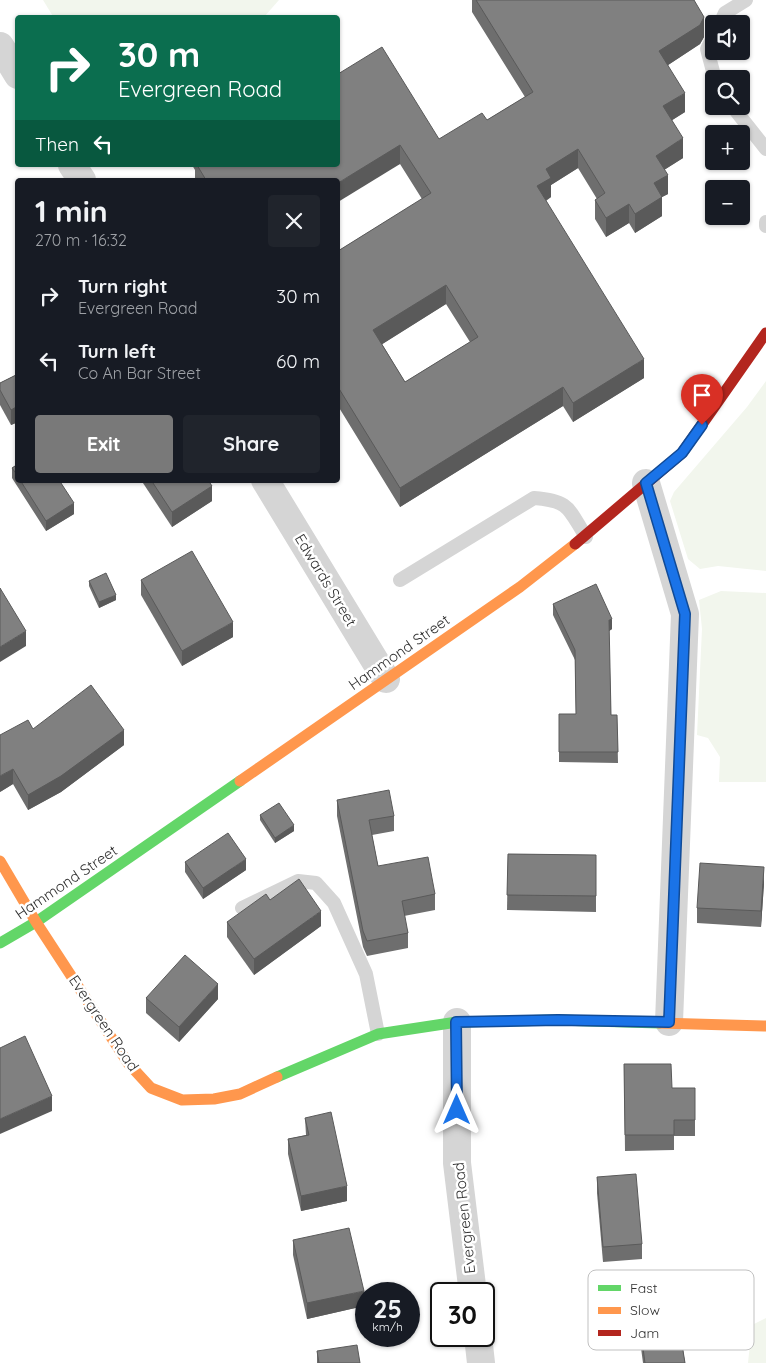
<!DOCTYPE html>
<meta charset="utf-8">
<style>
:root{--surface:#171b24;--page:#20242c;--text:#f1f3f6;--muted:#9ea1a6;--accent:#797979}
body{margin:0;font-family:Quicksand,sans-serif;background:var(--page);color:var(--text);height:100vh;display:flex;flex-direction:column;font-size:19px;white-space:nowrap}
*{box-sizing:border-box;margin:0}
p{font-size:16px;color:var(--muted)}
.icon{flex:none;width:28px;height:28px;fill:none;stroke:currentColor;stroke-width:2;stroke-linecap:round;stroke-linejoin:round}
.map{position:relative;flex:1;overflow:hidden}
.panel{position:absolute;left:15px;top:178px;width:325px;height:305px;display:flex;flex-direction:column;background:var(--surface);border-radius:5px;box-shadow:0 1px 4px #0004}
.panel>*{flex:none}
.guide{position:absolute;left:15px;top:15px;width:325px;height:152px;border-radius:5px;box-shadow:0 1px 4px #0004;background:#0b6e4f;color:#fff;overflow:hidden}
.buttons{position:absolute;left:705px;top:15px;display:grid;gap:10px}
.buttons a{display:grid;place-items:center;width:45px;height:45px;border-radius:5px;background:var(--surface);box-shadow:0 1px 4px #0004;font-size:25px}
.speed{position:absolute;left:355px;top:1282px;display:flex;gap:10px;font-size:25px;font-weight:700;text-align:center}
.speed>*{display:grid;place-content:center;width:65px;height:65px;border-radius:50%;background:var(--surface);box-shadow:0 1px 4px #0004;line-height:1}
.speed small{font-size:12px;font-weight:400}
.speed .limit{border:2px solid #111;border-radius:8px;background:#fff;color:#111}
.pin{position:absolute;display:grid;place-items:center;width:42px;height:42px;color:#fff;margin:-51px -21px;border-radius:50% 50% 50% 0;rotate:-45deg;box-shadow:0 0 5px #0007}
.pin .icon{rotate:45deg}
.me{position:absolute;width:55px;margin:-28px;rotate:0deg;stroke-linejoin:round;filter:drop-shadow(0 0 4px #0008)}
.turn{display:flex;align-items:center;gap:18px;height:105px;padding:0 20px;font-size:22px}
.turn .icon{width:65px;height:65px;stroke-width:2.5}
.turn b{display:block;font-size:35px;line-height:42px}
.then{display:flex;align-items:center;height:48px;padding:0 20px;background:#0003;gap:10px;font-size:19px}
.round{display:grid;place-items:center;flex:none;width:52px;height:52px;border-radius:5px;background:var(--page)}
.head{display:flex;align-items:center;justify-content:space-between;height:85px;padding:0 20px}
h1{font-size:30px;font-weight:700;line-height:38px}
.primary-button{display:flex;gap:10px;margin-top:auto;padding:10px 20px}
.primary-button a{flex:1;height:58px;border-radius:5px;background:var(--accent);color:#fff;font-size:20px;font-weight:700;line-height:58px;text-align:center}
.primary-button a+a{background:var(--page);color:var(--text)}
ul{padding:0;list-style:none}
li{display:flex;align-items:center;gap:15px;height:65px;padding:0 20px}
li div{flex:1}
li b{display:block;font-size:19px}
li em{font-style:normal}
.map>svg:first-child{display:block}
.green{fill:#f2f6ed}
.lines{fill:none;stroke-linecap:round;stroke-linejoin:round}
.lane{stroke:#d5d5d5;stroke-width:14}
.street{stroke:#d5d5d5;stroke-width:28}
.fast{stroke:#63d668;stroke-width:11}
.slow{stroke:#ff974d;stroke-width:11}
.jam{stroke:#b3261e;stroke-width:11}
.wall{fill:#6e6e6e;fill-rule:evenodd}
.shaded-wall{fill:#5a5a5a}
.building{fill:#808080;stroke:#5a5a5a;fill-rule:evenodd}
.route-casing{stroke:#114b97;stroke-width:12}
.route{stroke:#1a73e8;stroke-width:9}
.labels{text-anchor:middle;dominant-baseline:central;stroke-width:5;stroke-linejoin:round;paint-order:stroke}
.street-label{font-size:15px;fill:#313131;stroke:#fff}
.key{fill:#fff;stroke:#c1c1c1;stroke-width:1}
.key-label{font-size:14px;fill:#313131}
</style>
<div class="map">
<svg width="766" height="1363" viewBox="0 0 766 1363">
<rect width="100%" height="100%" fill="#fff"/>
<g class="green">
<polygon points="43,0 279,0 264,17 54,18"/>
<polygon points="766,381 766,571 718,566 700,569 688,559 670,501 674,492 747,407"/>
<polygon points="721,591 766,593 766,782 719,782 720,757 708,738 697,735 702,629 699,600"/>
<polygon points="766,1318 766,1363 748,1363 752,1325"/>
</g>
<g class="lines">
<g class="lane">
<polyline points="720,24 725,13 746,0"/>
<polyline points="714,36 707,49 715,79"/>
<polyline points="732,106 766,149"/>
<polyline points="766,222 766,226"/>
<path d="M400 580 534 498C570 501 568 508 586 537"/>
<polyline points="242,908 298,881 316,883 334,903 366,974 378,1034"/>
</g>
<g class="street">
<polyline points="0,46 18,75"/>
<polyline points="72,165 82,180"/>
<polyline points="265,480 386,679"/>
<polyline points="646,483 685,614 669,1022"/>
<polyline points="457,1022 457,1163 473,1294"/>
<polyline points="478,1336 481,1363"/>
</g>
<g class="fast">
<polyline points="0,943 36,922 240,781"/>
<polyline points="277,1077 378,1034 457,1022 558,1020 659,1023"/>
</g>
<g class="slow">
<polyline points="240,781 520,587 575,544"/>
<polyline points="0,861 36,922 128,1063 151,1088 182,1100 214,1099 240,1094 277,1077"/>
<polyline points="659,1023 766,1026"/>
</g>
<polyline class="jam" points="575,544 682,453 766,333"/>
</g>
<g class="wall">
<path d="M472 0H694L704 37 700 44 668 65 685 112 672 120 683 158 664 170 668 194 662 197V216L635 233 629 223 606 237 595 219V200L597 199 578 168 551 185V197L546 201 644 378 573 422 563 406 400 507 338 406V251L422 199 400 164 338 180H195V170L192 165H338V74L439 139 487 120 525 97 472 12ZM446 304 470 342 405 382 382 344Z"/>
<polygon points="18,374 18,422 11,425 0,405 0,383"/>
<polygon points="18,464 18,480 59,480 74,514 46,531 12,478 12,468"/>
<polygon points="141,480 208,480 212,501 172,527"/>
<polygon points="141,580 233,637 182,666 141,595"/>
<polygon points="89,581 116,600 99,608 89,586"/>
<polygon points="553,604 612,629 609,631 611,715 617,715 618,763 559,762 559,714 576,714 575,660 553,615"/>
<polygon points="33,729 124,745 61,792 28,810 13,784 0,792"/>
<polygon points="337,800 394,816 394,831 372,835 378,866 435,894 435,910 404,916 408,933 408,948 367,956 363,947 337,816"/>
<polygon points="260,815 294,831 275,843 260,820"/>
<polygon points="508,854 596,855 596,912 507,910"/>
<polygon points="185,862 246,870 203,899 185,872"/>
<polygon points="764,883 761,927 697,923 697,908"/>
<polygon points="270,900 321,926 254,975 227,937 227,922"/>
<polygon points="146,998 218,999 179,1042 146,1013"/>
<polygon points="624,1064 672,1088 695,1088 695,1136 674,1136 674,1150 625,1151"/>
<polygon points="305,1118 347,1201 301,1211 288,1154 288,1139 306,1135"/>
<polygon points="597,1177 642,1244 642,1259 603,1262 597,1193"/>
<polygon points="293,1240 364,1306 307,1319 293,1255"/>
<polygon points="625,1308 690,1319 690,1334 681,1335 685,1363 643,1363 641,1348 629,1350 625,1323"/>
<polygon points="317,1351 360,1363 317,1363"/>
</g>
<g class="shaded-wall">
<polygon points="704,17 704,37 700,44 659,71 659,51"/>
<polygon points="685,93 685,112 663,126 663,106"/>
<polygon points="683,138 683,158 656,175 656,156"/>
<polygon points="400,145 400,164 338,202 338,183"/>
<polygon points="578,149 578,168 551,185 551,197 537,206 537,186 546,169"/>
<polygon points="668,175 668,194 662,197 662,216 635,233 635,214 654,183"/>
<polygon points="629,204 629,223 606,237 606,218"/>
<polygon points="446,285 446,304 373,350 373,330"/>
<polygon points="644,359 644,378 573,422 573,403"/>
<polygon points="563,387 563,406 400,507 400,488"/>
<polygon points="18,406 18,422 11,425 11,410"/>
<polygon points="212,486 212,501 172,527 172,512"/>
<polygon points="74,503 74,514 46,531 46,521"/>
<polygon points="116,595 116,600 99,608 99,602"/>
<polygon points="612,619 612,629 609,631 609,620"/>
<polygon points="233,622 233,637 182,666 182,651"/>
<polygon points="26,631 26,646 0,662 0,647"/>
<polygon points="124,730 124,745 61,792 28,810 28,795"/>
<polygon points="13,769 13,784 0,792 0,776"/>
<polygon points="294,825 294,831 275,843 275,838"/>
<polygon points="246,859 246,870 203,899 203,888"/>
<polygon points="764,867 764,883 761,927 761,911"/>
<polygon points="321,911 321,926 254,975 254,959"/>
<polygon points="218,984 218,999 179,1042 179,1027"/>
<polygon points="52,1096 52,1111 0,1134 0,1119"/>
<polygon points="347,1186 347,1201 301,1211 301,1196"/>
<polygon points="364,1291 364,1306 307,1319 307,1303"/>
</g>
<g class="building">
<path d="M476 0H694L704 17 700 25 659 51 685 93 663 106 683 138 656 156 668 175 654 183 662 197 635 214 629 204 606 218 595 200 605 193 578 149 546 169 551 178 537 186 644 359 573 403 563 387 400 488 338 387V251L431 193 400 145 338 183V180H206L197 165H338V74L382 47 439 139 482 113 487 120 533 92ZM446 285 478 337 405 382 373 330Z"/>
<polygon points="18,374 18,406 11,410 0,390 0,383"/>
<polygon points="18,464 18,476 12,468"/>
<polygon points="20,480 59,480 74,503 46,521"/>
<polygon points="151,480 208,480 212,486 172,512"/>
<polygon points="192,551 233,622 182,651 141,580"/>
<polygon points="106,573 116,595 99,602 89,581"/>
<polygon points="596,584 612,619 609,620 611,715 617,715 618,752 559,752 559,714 576,714 575,650 553,604"/>
<polygon points="0,588 26,631 0,647"/>
<polygon points="91,685 124,730 61,776 28,795 13,769 0,776 0,735 28,720 33,729"/>
<polygon points="389,790 394,816 369,820 378,866 428,857 435,894 402,901 408,933 367,941 363,931 337,800"/>
<polygon points="279,803 294,825 275,838 260,815"/>
<polygon points="228,833 246,859 203,888 185,862"/>
<polygon points="508,854 596,855 596,896 507,895"/>
<polygon points="700,863 764,867 761,911 697,908"/>
<polygon points="299,879 321,911 254,959 227,922 266,894 270,900"/>
<polygon points="185,955 218,984 179,1027 146,998"/>
<polygon points="25,1036 52,1096 0,1119 0,1048"/>
<polygon points="624,1064 671,1064 672,1088 695,1088 695,1120 674,1120 674,1135 625,1135"/>
<polygon points="331,1112 347,1186 301,1196 288,1139 309,1135 305,1118"/>
<polygon points="636,1174 642,1244 603,1247 597,1177"/>
<polygon points="349,1228 364,1291 307,1303 293,1240"/>
<polygon points="687,1298 690,1319 678,1320 685,1363 645,1363 641,1333 629,1335 625,1308"/>
<polygon points="357,1345 360,1363 319,1363 317,1351"/>
</g>
<g class="lines">
<g class="route-casing">
<polyline id="route" points="457,1110 456,1022 558,1020 669,1022 685,614 646,483 682,453 702,425"/>
</g>
<use href="#route" class="route"/>
</g>
<g class="labels">
<g class="street-label">
<text transform="translate(326 580) rotate(59)">Edwards Street</text>
<text transform="translate(399 652) rotate(-35)">Hammond Street</text>
<text transform="translate(66 882) rotate(-34)">Hammond Street</text>
<text transform="translate(104 1023) rotate(56)">Evergreen Road</text>
<text transform="translate(464 1218) rotate(-96)">Evergreen Road</text>
</g>
</g>
<rect x="588" y="1270" width="166" height="80" rx="8" class="key"/>
<rect x="598" y="1285" width="23" height="6" fill="#63d668"/>
<rect x="598" y="1307" width="23" height="7" fill="#ff974d"/>
<rect x="598" y="1330" width="23" height="6" fill="#b3261e"/>
<g class="key-label">
<text x="630" y="1293">Fast</text>
<text x="630" y="1315">Slow</text>
<text x="630" y="1338">Jam</text>
</g>
</svg>
<div class="buttons">
<a><svg class="icon" aria-label="sound" viewBox="0 0 24 24"><path d="M4 9h4l5-4v14l-5-4H4zM17 9q2 3 0 6"/></svg></a>
<a><svg class="icon" aria-label="search" viewBox="0 0 24 24"><circle cx="10" cy="10" r="6"/><path d="M15 15l6 6"/></svg></a>
<a>+</a>
<a>−</a>
</div>
<div class="speed"><div>25<small>km/h</small></div><div class="limit">30</div></div>
<div class="pin" style="left:702px;top:425px;background:#d93025"><svg class="icon" aria-label="arrive" viewBox="0 0 24 24"><path d="M6 21V4h12l-3 4 3 4H6"/></svg></div>
<svg class="me" style="left:457px;top:1110px" viewBox="-20 -20 40 40"><path d="M0-17L14 15 0 8-14 15z" fill="#1a73e8" stroke="#fff" stroke-width="4"/></svg>
<div class="guide">
<div class="turn"><svg class="icon" aria-label="right" viewBox="0 0 24 24"><path d="M7 20v-9h11M14 6l5 5-5 5"/></svg><div><b>30 m</b>Evergreen Road</div></div>
<div class="then">Then<svg class="icon" aria-label="left" viewBox="0 0 24 24"><path d="M17 20v-9H6M10 6l-5 5 5 5"/></svg></div>
</div>
<section class="panel">
<div class="head"><div><h1>1 min</h1><p>270 m · 16:32</p></div><a class="round"><svg class="icon" aria-label="close" viewBox="0 0 24 24"><path d="M6 6l12 12M18 6L6 18"/></svg></a></div>
<ul>
<li><svg class="icon" aria-label="right" viewBox="0 0 24 24"><path d="M7 20v-9h11M14 6l5 5-5 5"/></svg><div><b>Turn right</b><p>Evergreen Road</p></div><em>30 m</em></li>
<li><svg class="icon" aria-label="left" viewBox="0 0 24 24"><path d="M17 20v-9H6M10 6l-5 5 5 5"/></svg><div><b>Turn left</b><p>Co An Bar Street</p></div><em>60 m</em></li>
</ul>
<div class="primary-button"><a>Exit</a><a>Share</a></div>
</section>
</div>
